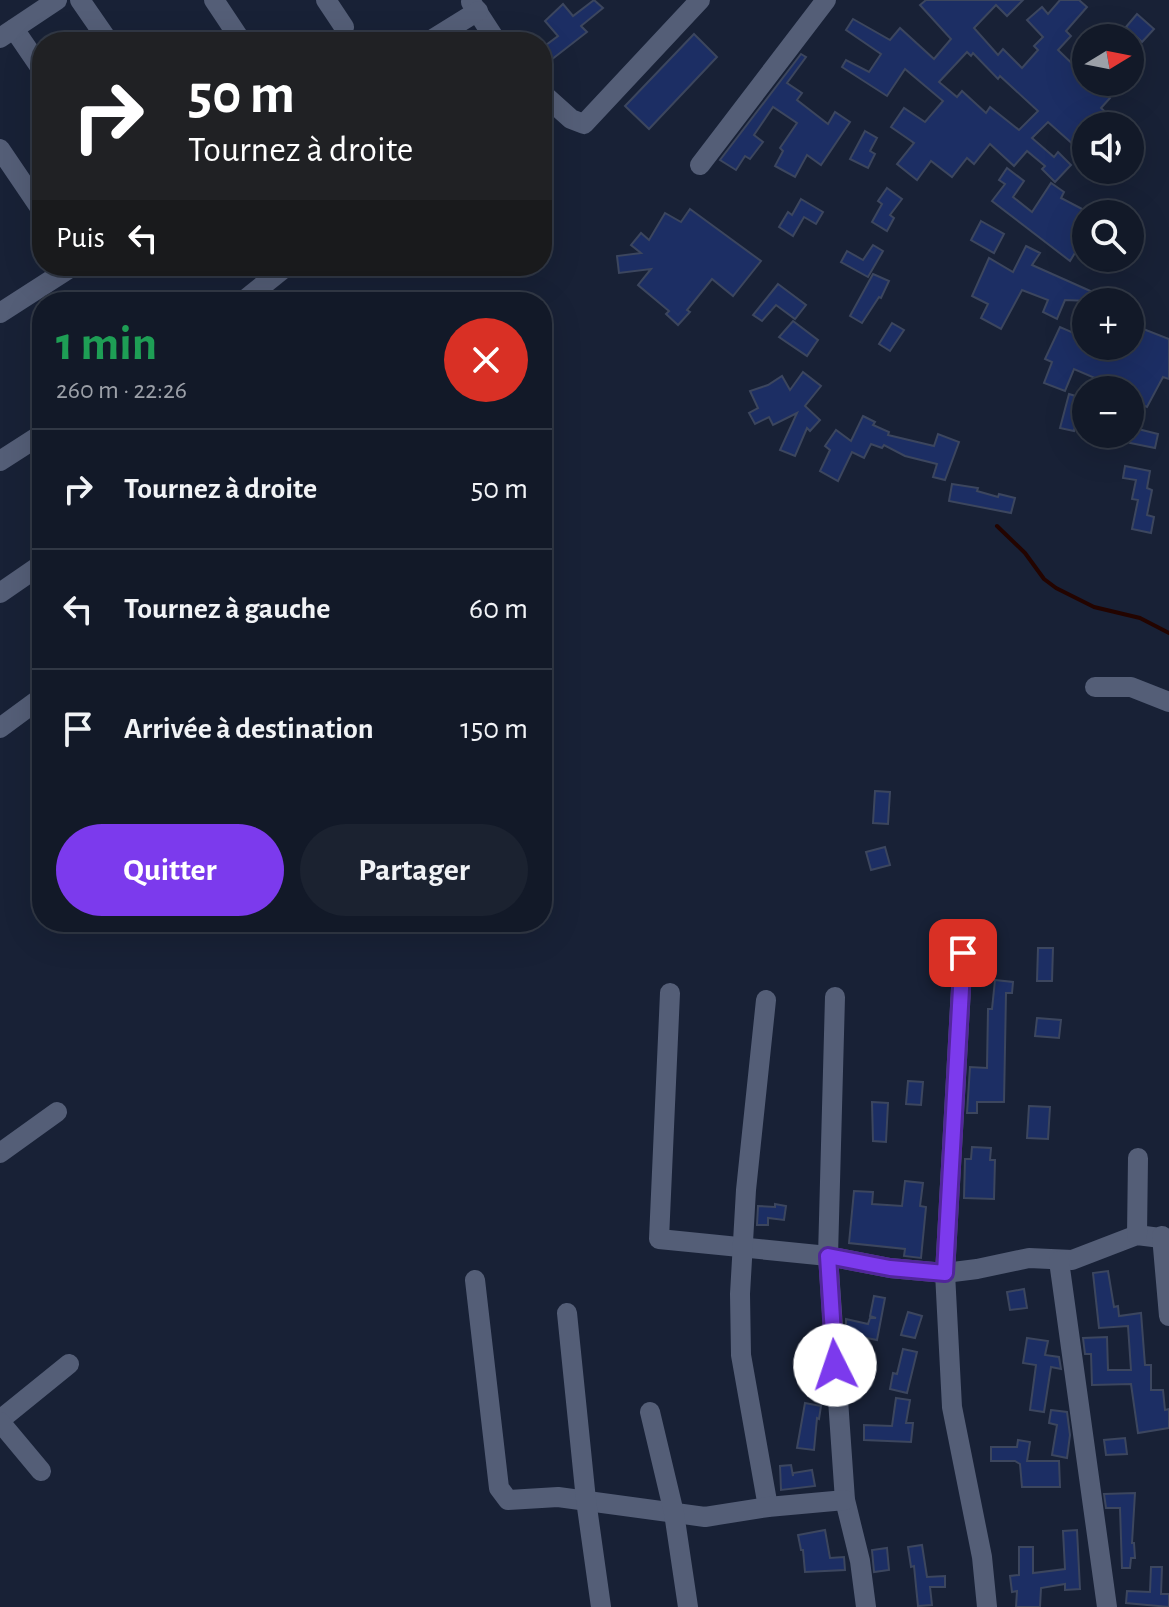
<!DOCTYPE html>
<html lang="fr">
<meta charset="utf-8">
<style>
:root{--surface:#121928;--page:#1b2230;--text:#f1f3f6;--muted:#9ca0a8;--line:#313845;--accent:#7c3aed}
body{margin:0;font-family:"Alegreya Sans",sans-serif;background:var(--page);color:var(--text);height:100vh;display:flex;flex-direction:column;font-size:30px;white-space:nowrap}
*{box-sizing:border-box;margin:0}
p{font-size:26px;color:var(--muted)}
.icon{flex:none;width:44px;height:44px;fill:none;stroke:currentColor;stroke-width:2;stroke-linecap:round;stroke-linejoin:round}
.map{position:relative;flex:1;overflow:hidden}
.drawer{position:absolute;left:32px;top:292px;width:520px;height:640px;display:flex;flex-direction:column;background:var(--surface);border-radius:32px;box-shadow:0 8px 32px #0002,0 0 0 2px var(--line)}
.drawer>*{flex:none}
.guide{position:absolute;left:32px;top:32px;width:520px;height:244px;border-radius:32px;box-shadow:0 8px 32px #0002,0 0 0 2px var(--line);background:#202124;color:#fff;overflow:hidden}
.needle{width:52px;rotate:80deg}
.tools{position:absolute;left:1072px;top:24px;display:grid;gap:16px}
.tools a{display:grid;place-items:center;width:72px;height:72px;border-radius:50%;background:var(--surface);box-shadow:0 8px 32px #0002,0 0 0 2px var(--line);font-size:40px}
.pin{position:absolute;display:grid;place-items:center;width:68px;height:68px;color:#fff;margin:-34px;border-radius:16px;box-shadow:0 4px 12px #0006}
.me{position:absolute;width:88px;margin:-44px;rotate:356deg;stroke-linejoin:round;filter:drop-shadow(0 0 6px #0008)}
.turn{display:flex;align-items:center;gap:28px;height:168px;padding:0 24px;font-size:36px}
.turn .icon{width:104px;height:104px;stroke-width:2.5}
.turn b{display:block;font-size:56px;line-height:68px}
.then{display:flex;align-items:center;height:76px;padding:0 24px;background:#0003;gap:16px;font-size:30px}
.round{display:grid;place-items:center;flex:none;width:84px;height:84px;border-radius:42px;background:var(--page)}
.overview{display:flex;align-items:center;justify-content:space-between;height:136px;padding:0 24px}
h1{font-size:48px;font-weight:700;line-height:60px;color:#1e9e55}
.action{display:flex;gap:16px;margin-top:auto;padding:16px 24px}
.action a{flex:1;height:92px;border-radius:48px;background:var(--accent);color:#fff;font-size:32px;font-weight:700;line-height:92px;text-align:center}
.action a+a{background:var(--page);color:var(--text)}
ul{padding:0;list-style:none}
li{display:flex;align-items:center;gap:24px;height:120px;padding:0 24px;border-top:2px solid var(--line)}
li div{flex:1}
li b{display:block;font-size:30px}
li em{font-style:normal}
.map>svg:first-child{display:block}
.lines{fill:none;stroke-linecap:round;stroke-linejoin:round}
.stream{stroke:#230400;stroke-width:4}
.building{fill:#1c2e64;stroke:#3c465e;stroke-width:2;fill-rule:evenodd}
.minor{stroke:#545e77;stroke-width:20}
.route-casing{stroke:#51269a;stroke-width:20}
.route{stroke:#7c3aed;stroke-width:14}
</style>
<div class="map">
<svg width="1169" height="1607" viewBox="0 0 1169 1607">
<rect width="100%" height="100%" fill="#182136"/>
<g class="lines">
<polyline class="stream" points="997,526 1025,553 1044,579 1056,588 1094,607 1140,618 1169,633"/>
</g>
<g class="building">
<polygon points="594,0 603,8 581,26 587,32 542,67 542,48 558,36 545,21 563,4 573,16"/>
<path d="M926 0H1023L1007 16 996 5 974 28 998 55 1003 49 1022 68 1038 50 1034 46 1043 37 1027 20 1042 7 1048 14 1060 0H1079L1087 7 1066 31 1071 36 1058 50 1086 77V82H1091L1110 98 1101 108 1112 118 1105 126H1086V134L1075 146 1048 122 1032 138 1054 157 1058 152 1071 165 1055 182 1042 169 1045 166 1027 151 1014 166 990 144 974 164 967 158 952 177 931 161 917 180 897 164 914 143 891 127 904 108 925 122 943 101 905 69 887 96 842 67 846 60 869 72 881 54 846 30 853 19 890 40 900 28 934 59 951 39 920 5ZM967 52 971 56 973 53 998 79 1000 76 1038 111 1019 130 990 107 986 113 962 91 957 97 939 82Z"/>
<polygon points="1137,14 1154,29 1142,42 1126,27"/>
<polygon points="694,34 717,57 649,129 625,106"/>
<polygon points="801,54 806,57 787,83 802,93 797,100 828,124 835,112 850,122 821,165 807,155 795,177 775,166 783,151 780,148 797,123 773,107 754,135 763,142 750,159 745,156 736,170 720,160"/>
<polygon points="865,131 877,138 870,151 875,154 868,168 850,159"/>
<polygon points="1007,168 1024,181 1013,197 1032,212 1051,183 1064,192 1061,198 1086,211 1078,228 1086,235 1070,261 992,201 1005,184 999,180"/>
<polygon points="887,188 902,199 890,215 894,218 887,231 872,222 882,204 878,201"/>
<polygon points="801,199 823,212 816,224 804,217 793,236 779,227 788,212 792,215"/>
<polygon points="690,209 761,261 733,296 712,279 687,310 690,312 678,325 666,314 669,311 638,285 651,269 619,273 617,256 641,253 631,245 641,233 649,240 665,213 681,222"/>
<polygon points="981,221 1004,234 994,253 971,240"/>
<polygon points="873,245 883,251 868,277 841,262 847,251 863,260"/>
<polygon points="1026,246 1040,253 1032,265 1115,302 1065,300 1057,319 1043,312 1048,300 1022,290 1001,329 981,318 988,304 972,296 989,258 1013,272"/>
<polygon points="873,274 889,281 881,298 879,297 862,323 850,316"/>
<polygon points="778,284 806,305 795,319 776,305 762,321 753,315"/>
<polygon points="793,321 818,340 807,356 779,337"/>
<polygon points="892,323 904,330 890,351 879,344"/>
<polygon points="1133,325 1169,339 1169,379 1163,377 1147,407 1130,399 1130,383 1113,377 1108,390 1091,390 1095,378 1074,369 1065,391 1044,383 1052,362 1045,359 1060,327 1083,337 1080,346 1130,346"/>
<polygon points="803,372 821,386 805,406 820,420 810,431 807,428 795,456 780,450 797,413 773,425 769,417 755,424 749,413 758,408 750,391 768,385 782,376 790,390"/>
<polygon points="1069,394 1082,398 1074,431 1060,428"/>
<polygon points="863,416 875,422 873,425 889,432 888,435 934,446 938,434 959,442 945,480 933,477 937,464 905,456 884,445 882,448 871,444 864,458 852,452 838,481 820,471 830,450 825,446 836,430 851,441"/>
<polygon points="1130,427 1158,434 1155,448 1130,443"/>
<polygon points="1125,466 1150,471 1147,488 1152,490 1147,515 1154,517 1151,533 1132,529 1138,500 1132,499 1136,480 1123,478"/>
<polygon points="952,484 978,488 977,491 998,497 999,494 1015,498 1011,513 949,501"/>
<polygon points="875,791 890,792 888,824 873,823"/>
<polygon points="885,847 890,865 871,870 866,852"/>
<polygon points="1038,948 1053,948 1052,981 1037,981"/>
<polygon points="995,980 1013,982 1012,993 1006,993 1004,1102 977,1102 977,1113 967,1113 970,1067 987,1068 988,1009 992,1009"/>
<polygon points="1037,1018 1061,1020 1059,1038 1035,1036"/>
<polygon points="908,1081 923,1082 921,1105 906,1104"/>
<polygon points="872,1102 888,1103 886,1142 873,1141"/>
<polygon points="1029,1106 1050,1107 1048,1139 1027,1138"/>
<polygon points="972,1147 991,1148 990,1160 995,1160 994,1199 964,1198 965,1159 971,1159"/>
<polygon points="905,1181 923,1183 920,1206 926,1207 921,1258 904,1256 905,1249 849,1243 854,1191 873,1192 872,1204 902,1206"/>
<polygon points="775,1204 786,1206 784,1220 768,1218 768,1225 757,1225 758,1206 775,1207"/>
<polygon points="1108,1271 1114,1307 1118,1306 1119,1316 1141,1313 1145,1365 1151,1365 1151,1390 1163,1390 1165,1410 1169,1409 1169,1428 1138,1433 1131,1384 1092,1385 1091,1354 1085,1354 1083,1338 1107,1337 1108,1370 1131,1370 1128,1326 1099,1328 1093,1273"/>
<polygon points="1024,1289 1027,1308 1010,1310 1007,1292"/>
<polygon points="874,1296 885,1298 877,1340 846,1334 846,1319 868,1324 870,1318 876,1318 870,1316"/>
<polygon points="908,1312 922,1316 915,1338 901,1335"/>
<polygon points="1027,1338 1048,1341 1045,1355 1059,1357 1061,1369 1051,1367 1044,1412 1030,1410 1036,1365 1023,1363"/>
<polygon points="903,1349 917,1352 907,1393 890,1389 893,1373 897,1374"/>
<polygon points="896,1398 910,1400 906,1423 913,1423 911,1442 864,1440 864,1425 892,1426"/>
<polygon points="805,1403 821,1406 819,1419 817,1418 814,1450 797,1448"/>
<polygon points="1051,1410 1067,1412 1070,1435 1067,1458 1052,1455 1057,1425 1049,1423"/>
<polygon points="1125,1438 1127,1454 1106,1455 1104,1440"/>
<polygon points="1018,1440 1030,1442 1027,1461 1059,1461 1060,1487 1022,1487 1020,1464 1015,1461 991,1461 991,1447 1017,1447"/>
<polygon points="791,1465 793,1476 793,1473 812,1470 815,1486 781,1490 780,1466"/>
<polygon points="1135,1493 1132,1543 1134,1543 1135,1558 1131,1558 1130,1568 1122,1568 1120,1508 1106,1508 1104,1494"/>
<polygon points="825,1530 830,1558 844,1557 845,1570 805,1572 803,1550 801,1550 798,1535"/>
<polygon points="1077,1530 1080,1589 1065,1590 1065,1584 1041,1588 1040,1607 1016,1607 1017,1591 1012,1592 1010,1576 1019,1575 1019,1547 1033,1547 1033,1573 1065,1569 1063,1531"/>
<polygon points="922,1545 927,1577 945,1576 945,1587 930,1587 932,1605 918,1606 914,1566 911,1567 908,1547"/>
<polygon points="887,1548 889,1570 874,1572 872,1550"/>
<polygon points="1151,1567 1162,1567 1161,1594 1169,1594 1169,1607 1126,1603 1127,1591 1150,1592"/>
</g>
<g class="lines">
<g class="minor">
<polyline points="80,0 109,42"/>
<polyline points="214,0 242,42"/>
<polyline points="326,0 344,27"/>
<polyline points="471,2 497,42"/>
<polyline points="14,29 42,70"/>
<polyline points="0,38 57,0"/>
<polyline points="428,42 478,11"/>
<polyline points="542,93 571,119 584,124 700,0"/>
<polyline points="0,149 42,211"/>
<polyline points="700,165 826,0"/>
<polyline points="242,302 287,266"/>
<polyline points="0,313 73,266"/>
<polyline points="0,461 42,434"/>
<polyline points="0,593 42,564"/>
<polyline points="1095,687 1131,687 1169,702"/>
<polyline points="0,728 42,697"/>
<polyline points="963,953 945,1273 952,1407 982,1557 987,1607"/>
<polyline points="670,993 659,1239 828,1256 890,1268 945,1273 977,1269 1029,1258 1072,1260 1137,1235 1169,1239"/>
<polyline points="835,997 828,1256 845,1500 860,1561 866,1607"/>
<polyline points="766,1000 746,1190 740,1294 741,1355 768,1507"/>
<polyline points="0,1153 57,1112"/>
<polyline points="1137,1235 1138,1158"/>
<polyline points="1162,1236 1169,1316"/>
<polyline points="1059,1261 1107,1607"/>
<polyline points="475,1280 499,1488 508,1500 558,1497 705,1517 768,1507 845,1500"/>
<polyline points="567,1313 586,1500 601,1607"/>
<polyline points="650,1412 674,1513 688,1607"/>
<polyline points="0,1420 69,1364"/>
<polyline points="0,1422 41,1471"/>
</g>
</g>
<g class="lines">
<g class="route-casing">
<polyline id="route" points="835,1365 828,1256 890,1268 945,1273 963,953"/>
</g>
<use href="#route" class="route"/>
</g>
</svg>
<div class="tools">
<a><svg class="needle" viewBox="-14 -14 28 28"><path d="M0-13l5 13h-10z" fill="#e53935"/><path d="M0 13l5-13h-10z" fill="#9ca0a8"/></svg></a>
<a><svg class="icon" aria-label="sound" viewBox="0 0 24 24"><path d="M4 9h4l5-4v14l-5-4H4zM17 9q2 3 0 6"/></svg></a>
<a><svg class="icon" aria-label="search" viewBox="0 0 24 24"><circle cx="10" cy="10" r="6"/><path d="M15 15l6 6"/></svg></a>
<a>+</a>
<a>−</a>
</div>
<div class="pin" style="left:963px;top:953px;background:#d93025"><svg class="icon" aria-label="arrive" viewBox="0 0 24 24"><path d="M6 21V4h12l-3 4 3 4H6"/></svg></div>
<svg class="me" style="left:835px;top:1365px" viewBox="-20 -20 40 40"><circle r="19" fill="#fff"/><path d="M0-13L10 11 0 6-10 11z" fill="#7c3aed"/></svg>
<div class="guide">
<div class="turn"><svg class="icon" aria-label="right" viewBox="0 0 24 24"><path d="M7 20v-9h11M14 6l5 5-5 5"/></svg><div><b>50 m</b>Tournez à droite</div></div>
<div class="then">Puis<svg class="icon" aria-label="left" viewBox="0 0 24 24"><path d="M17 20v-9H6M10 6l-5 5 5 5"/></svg></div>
</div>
<section class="drawer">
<div class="overview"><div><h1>1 min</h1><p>260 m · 22:26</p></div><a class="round" style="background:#d93025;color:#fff"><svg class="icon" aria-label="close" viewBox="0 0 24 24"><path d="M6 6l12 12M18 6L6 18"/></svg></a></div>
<ul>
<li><svg class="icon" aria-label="right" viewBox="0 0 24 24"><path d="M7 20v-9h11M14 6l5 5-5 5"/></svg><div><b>Tournez à droite</b></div><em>50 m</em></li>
<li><svg class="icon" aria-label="left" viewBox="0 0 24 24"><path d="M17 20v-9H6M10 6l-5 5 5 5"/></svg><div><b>Tournez à gauche</b></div><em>60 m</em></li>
<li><svg class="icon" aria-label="arrive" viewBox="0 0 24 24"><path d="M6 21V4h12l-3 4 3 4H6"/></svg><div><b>Arrivée à destination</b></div><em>150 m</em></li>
</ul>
<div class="action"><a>Quitter</a><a>Partager</a></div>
</section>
</div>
